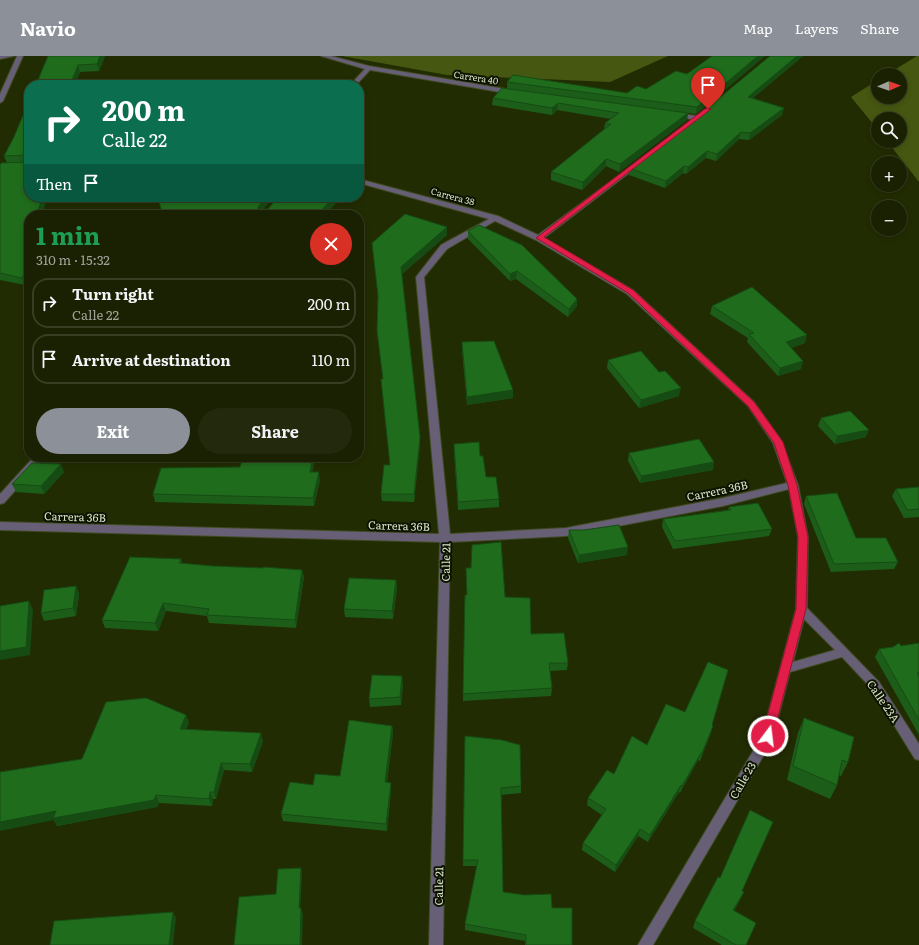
<!DOCTYPE html>
<meta charset="utf-8">
<style>
:root{--surface:#1a2102;--page:#23290c;--text:#f1f3f6;--muted:#9fa399;--line:#383e24;--accent:#8c9099}
body{margin:0;font-family:Literata,serif;background:var(--page);color:var(--text);height:100vh;display:flex;flex-direction:column;font-size:15px;white-space:nowrap}
*{box-sizing:border-box;margin:0}
p{font-size:13px;color:var(--muted)}
.icon{flex:none;width:22px;height:22px;fill:none;stroke:currentColor;stroke-width:2;stroke-linecap:round;stroke-linejoin:round}
.map{position:relative;flex:1;overflow:hidden}
.sheet{position:absolute;left:24px;top:154px;width:340px;height:252px;display:flex;flex-direction:column;background:var(--surface);border-radius:16px;box-shadow:0 2px 6px #0003,0 0 0 1px var(--line)}
.sheet>*{flex:none}
.hud{position:absolute;left:24px;top:24px;width:340px;height:122px;border-radius:16px;box-shadow:0 2px 6px #0003,0 0 0 1px var(--line);background:#0b6e4f;color:#fff;overflow:hidden}
.needle{width:26px;rotate:88deg}
.tools{position:absolute;left:871px;top:12px;display:grid;gap:8px}
.tools a{display:grid;place-items:center;width:36px;height:36px;border-radius:50%;background:var(--surface);box-shadow:0 2px 6px #0003,0 0 0 1px var(--line);font-size:20px}
.pin{position:absolute;display:grid;place-items:center;width:34px;height:34px;color:#fff;margin:-41px -17px;border-radius:50% 50% 50% 0;rotate:-45deg;box-shadow:0 0 4px #0007}
.pin .icon{rotate:45deg}
.me{position:absolute;width:44px;margin:-22px;rotate:15deg;stroke-linejoin:round;filter:drop-shadow(0 0 3px #0008)}
.turn{display:flex;align-items:center;gap:14px;height:84px;padding:0 12px;font-size:18px}
.turn .icon{width:52px;height:52px;stroke-width:2.5}
.turn b{display:block;font-size:28px;line-height:34px}
.then{display:flex;align-items:center;height:38px;padding:0 12px;background:#0003;gap:8px;font-size:15px}
.round{display:grid;place-items:center;flex:none;width:42px;height:42px;border-radius:21px;background:var(--page)}
.head{display:flex;align-items:center;justify-content:space-between;height:68px;padding:0 12px}
h1{font-size:24px;font-weight:700;line-height:30px;color:#1e9e55}
.primary-button{display:flex;gap:8px;margin-top:auto;padding:8px 12px}
.primary-button a{flex:1;height:46px;border-radius:24px;background:var(--accent);color:#fff;font-size:16px;font-weight:700;line-height:46px;text-align:center}
.primary-button a+a{background:var(--page);color:var(--text)}
ul{padding:0;list-style:none}
li{display:flex;align-items:center;gap:12px;height:50px;margin:0 8px 6px;padding:0 4px;border:2px solid var(--line);border-radius:16px}
li div{flex:1}
li b{display:block;font-size:15px}
li em{font-style:normal}
header{display:flex;align-items:center;gap:24px;box-sizing:border-box;height:56px;padding:0 20px;background:var(--accent);color:#fff}
header strong{font-size:19px}
nav{display:flex;gap:22px;margin-inline-start:auto;font-size:14px}
.map>svg:first-child{display:block}
.green{fill:#465711}
.lines{fill:none;stroke-linecap:round;stroke-linejoin:round}
.minor-casing{stroke:#404a22;stroke-width:2}
.minor{fill:#675f75;fill-rule:evenodd}
.wall{fill:#1c5d19}
.shaded-wall{fill:#164c14}
.building{fill:#206c1d;stroke:#164c14}
.route{fill:#e11d48;stroke:#92132f}
.labels{text-anchor:middle;dominant-baseline:central;stroke-width:4;stroke-linejoin:round;paint-order:stroke}
.far-street-label{font-size:9px;fill:#dbe5c8;stroke:#0d1301}
.street-label{font-size:11px;fill:#dbe5c8;stroke:#0d1301}
</style>
<header>
<strong>Navio</strong>
<nav><a>Map</a><a>Layers</a><a>Share</a></nav>
</header>
<div class="map">
<svg width="919" height="889" viewBox="0 0 919 889">
<rect width="100%" height="100%" fill="#222c02"/>
<g class="green">
<polygon points="342,0 668,0 610,26 447,19"/>
<polygon points="917,0 919,0 919,126 887,85 900,85 900,63 878,63 878,74 851,41 878,24 878,41 900,41 900,19 886,19"/>
</g>
<g class="lines">
<g class="minor-casing">
<g id="minor">
<polygon points="0,0 14,0 0,3"/>
<polygon points="17,0 23,0 3,45 0,47 0,38"/>
<polygon points="321,0 331,0 369,10 512,34 515,36 512,38 370,14 356,29 350,29 365,13"/>
<polygon points="675,57 697,60 700,62 697,64 673,60 672,59"/>
<path d="M640 104 642 105V107L544 182 633 234 754 346 781 384 798 429 808 481 807 552 879 626 919 688V704L915 703 871 632 842 601 790 616 772 685 653 889H638L762 680 796 553 798 481 789 433 723 450 566 480 450 486 443 889H429L440 486 0 474V466L439 478 416 221 441 189 489 163 359 127V123L498 160 538 179ZM495 165 536 184 627 238 748 350 773 387 787 427 723 442 566 472 450 478 424 221 447 193ZM804 563 835 594 793 606Z"/>
<polygon points="34,401 45,401 4,447 0,448 0,438"/>
</g>
</g>
<use href="#minor" class="minor"/>
</g>
<g class="wall">
<polygon points="105,0 99,15 80,16 75,29 36,29 44,8"/>
<polygon points="712,0 765,0 696,58 688,57 687,64 619,116 606,110 582,134 551,124 551,116 604,73 605,67 611,63 557,54 552,59 492,49 493,42 507,32 507,26 627,37 646,33 687,18"/>
<polygon points="770,0 803,0 753,42 784,52 782,59 749,84 739,83 716,105 706,102 686,118 683,117 665,132 629,119 629,112 701,57"/>
<polygon points="29,45 29,141 48,141 41,159 29,159 25,229 0,224 0,109 7,107 4,100 14,81"/>
<polygon points="447,171 447,179 402,218 420,381 420,389 414,446 382,445 381,438 390,409 382,331 383,323 378,282 377,275 378,242 372,187"/>
<polygon points="468,175 577,243 577,250 568,261 516,223 510,225 468,183"/>
<polygon points="712,250 805,287 791,292 801,313 778,320 747,286 748,282 710,258"/>
<polygon points="462,286 513,342 467,349 462,294"/>
<polygon points="608,304 679,340 639,352 607,312"/>
<polygon points="821,362 866,381 835,388 818,370"/>
<polygon points="454,388 480,400 486,421 499,443 499,451 458,454 454,395"/>
<polygon points="629,397 713,414 640,427 628,405"/>
<polygon points="64,416 44,438 16,436 12,428"/>
<polygon points="313,416 320,424 314,450 155,446 153,438"/>
<polygon points="919,431 919,461 904,462 892,440 896,433"/>
<polygon points="806,440 856,482 898,506 894,513 831,516 804,448"/>
<polygon points="729,451 772,473 769,480 673,493 662,471 663,463 728,454"/>
<polygon points="569,474 627,499 578,507 568,482"/>
<polygon points="181,503 182,507 212,510 302,514 304,521 296,572 209,567 207,560 166,555 158,575 105,572 102,564"/>
<polygon points="466,512 505,541 531,578 568,607 567,614 550,615 552,632 551,640 463,645 465,539 467,539"/>
<polygon points="396,524 397,532 393,563 345,561 344,553"/>
<polygon points="76,530 79,538 76,560 44,565 41,557"/>
<polygon points="919,587 919,679 875,601 879,593"/>
<polygon points="403,628 401,649 370,651 369,643"/>
<polygon points="685,656 712,669 711,677 700,705 698,704 680,737 679,736 648,786 638,780 615,816 582,794 583,787 602,759 587,749 588,742 647,689"/>
<polygon points="186,659 189,667 186,673 263,685 252,716 224,714 216,743 213,743 212,750 159,747 157,751 57,770 54,764 82,703"/>
<polygon points="804,662 848,706 841,720 839,719 837,729 830,743 787,724 798,677"/>
<polygon points="392,670 393,677 387,726 391,727 391,734 387,775 283,765 281,758 313,729 340,720"/>
<polygon points="465,680 521,730 521,737 501,739 503,836 552,852 572,889 525,889 525,885 465,874 465,868 477,810 463,810"/>
<polygon points="742,835 741,842 734,855 746,889 722,889 693,872 695,865"/>
</g>
<g class="shaded-wall">
<polygon points="100,0 105,0 99,15 97,8"/>
<polygon points="758,0 765,0 696,58 697,51"/>
<polygon points="797,0 803,0 747,47 748,41"/>
<polygon points="78,9 80,16 75,29 70,29"/>
<polygon points="558,47 557,54 552,59 552,52"/>
<polygon points="784,52 782,59 749,84 750,77"/>
<polygon points="688,57 687,64 619,116 620,108"/>
<polygon points="741,76 739,83 716,105 717,98"/>
<polygon points="707,95 706,102 686,118 688,111"/>
<polygon points="606,103 606,110 582,134 583,126"/>
<polygon points="684,110 683,117 665,132 666,125"/>
<polygon points="43,141 48,141 41,159 36,159"/>
<polygon points="266,141 274,141 259,158 258,151"/>
<polygon points="334,141 342,141 325,159 317,159"/>
<polygon points="447,171 447,179 402,218 401,211"/>
<polygon points="29,206 29,219 25,229 22,222"/>
<polygon points="517,215 516,223 510,225 510,218"/>
<polygon points="577,243 577,250 568,261 569,253"/>
<polygon points="807,279 805,287 783,294 786,286"/>
<polygon points="803,305 801,313 778,320 780,312"/>
<polygon points="681,332 679,340 639,352 641,344"/>
<polygon points="513,334 513,342 467,349 467,341"/>
<polygon points="869,374 866,381 835,388 837,380"/>
<polygon points="420,381 420,389 414,446 414,438"/>
<polygon points="313,401 316,401 311,423 310,416"/>
<polygon points="714,406 713,414 640,427 641,420"/>
<polygon points="61,408 64,416 44,438 41,430"/>
<polygon points="319,416 320,424 314,450 313,442"/>
<polygon points="628,491 627,499 578,507 579,499"/>
<polygon points="302,514 304,521 296,572 295,564"/>
<polygon points="396,524 397,532 393,563 392,555"/>
<polygon points="76,530 79,538 76,560 73,552"/>
<polygon points="29,545 33,554 30,599 0,604 0,595"/>
<polygon points="163,547 166,555 158,575 155,567"/>
<polygon points="402,620 403,628 401,649 400,641"/>
<polygon points="186,659 189,667 182,681 180,673"/>
<polygon points="392,670 393,677 386,733 385,726"/>
<polygon points="713,670 711,677 700,705 702,697"/>
<polygon points="261,677 263,685 252,716 250,708"/>
<polygon points="701,697 698,704 680,737 682,730"/>
<polygon points="221,707 224,714 216,743 214,736"/>
<polygon points="391,727 391,734 387,775 386,768"/>
<polygon points="681,729 679,736 648,786 650,779"/>
<polygon points="210,736 213,743 212,750 209,743"/>
<polygon points="156,739 159,747 157,751 57,770 54,764 0,775 0,766 56,755"/>
<polygon points="640,773 638,780 615,816 616,809"/>
<polygon points="301,812 302,819 300,859 299,852"/>
<polygon points="744,836 741,842 730,861 733,854"/>
<polygon points="301,852 303,859 302,889 300,889"/>
<polygon points="173,856 176,862 173,889 169,889"/>
</g>
<g class="building">
<polygon points="48,0 100,0 97,8 78,9 70,29 36,29"/>
<polygon points="712,0 758,0 697,51 507,26 513,19 627,37 637,30 646,33 676,15 687,18"/>
<polygon points="770,0 797,0 748,41 784,52 750,77 741,76 717,98 707,95 688,111 684,110 666,125 629,112 701,57"/>
<polygon points="502,32 688,57 620,108 606,103 583,126 551,116 611,68 605,67 619,57 558,47 552,52 493,42"/>
<polygon points="29,45 29,141 43,141 36,159 29,159 29,206 22,222 0,217 0,109 1,107 28,106 28,101 27,99 4,100 14,81"/>
<polygon points="175,141 266,141 258,151 258,153 268,153 278,141 334,141 317,159 163,159 159,146"/>
<polygon points="405,158 447,171 401,211 420,381 414,438 381,438 384,409 390,409 381,323 383,323 377,275 378,239 372,187"/>
<polygon points="479,169 522,189 577,243 569,253 517,215 510,218 468,175"/>
<polygon points="752,231 807,279 786,286 803,305 780,312 749,278 754,277 712,250"/>
<polygon points="494,285 513,334 467,341 462,286"/>
<polygon points="641,295 659,316 665,315 681,332 641,344 608,304"/>
<polygon points="850,355 869,374 837,380 821,362"/>
<polygon points="699,383 714,406 641,420 629,397"/>
<polygon points="479,386 480,400 483,400 486,421 496,421 499,443 458,446 454,388"/>
<polygon points="291,401 313,401 310,416 319,416 313,442 153,438 161,412 240,411 243,402 291,403"/>
<polygon points="32,407 61,408 41,430 12,428"/>
<polygon points="919,431 919,453 907,454 896,433"/>
<polygon points="837,437 856,482 886,482 898,506 834,508 806,440"/>
<polygon points="758,447 772,473 675,485 663,463 731,454 729,451"/>
<polygon points="619,469 628,491 579,499 569,474 584,474"/>
<polygon points="501,486 505,541 530,542 531,578 564,577 568,607 549,607 552,632 463,638 465,539 467,539 466,512 471,512 472,489"/>
<polygon points="130,501 181,503 179,507 212,510 263,512 263,511 302,514 295,564 207,559 209,553 163,547 155,567 102,564"/>
<polygon points="349,522 396,524 392,555 344,553"/>
<polygon points="76,530 73,552 41,557 44,534"/>
<polygon points="29,545 26,591 0,595 0,550"/>
<polygon points="899,587 901,590 919,587 919,617 917,617 919,621 919,664 879,593 893,591"/>
<polygon points="708,606 728,614 712,669 713,670 702,697 701,697 682,730 681,729 650,779 640,773 616,809 583,787 606,753 588,742 607,714 614,718 632,680 647,689 666,648 685,656"/>
<polygon points="372,619 402,620 400,641 369,643"/>
<polygon points="146,642 186,659 180,673 261,677 250,708 221,707 214,736 210,736 209,743 156,739 154,744 53,762 56,755 0,766 0,716 82,703 106,646"/>
<polygon points="804,662 854,681 848,706 842,704 837,729 793,710"/>
<polygon points="349,664 392,670 385,726 391,727 386,768 281,758 290,726 313,729 315,718 340,720"/>
<polygon points="465,680 502,684 520,689 521,730 501,732 503,836 525,839 551,838 552,852 572,852 572,889 526,889 526,879 465,868 478,804 463,804"/>
<polygon points="750,754 773,766 742,835 744,836 733,854 756,867 746,889 736,889 695,865 718,821 720,822"/>
<polygon points="301,812 299,852 301,852 300,889 234,889 239,841 276,838 278,813"/>
<polygon points="173,856 169,889 50,889 54,865"/>
</g>
<polygon class="route" points="706,52 711,53 544,181 633,234 754,346 783,386 797,429 808,481 806,553 773,680 772,684 768,685 764,684 762,680 796,553 798,481 788,429 774,387 748,350 628,237 536,182"/>
<g class="labels">
<g class="far-street-label">
<text transform="translate(476 21) rotate(9)">Carrera 40</text>
<text transform="translate(453 140) rotate(15)">Carrera 38</text>
</g>
<g class="street-label">
<text transform="translate(717 434) rotate(-12)">Carrera 36B</text>
<text transform="translate(75 460) rotate(2)">Carrera 36B</text>
<text transform="translate(399 469) rotate(2)">Carrera 36B</text>
<text transform="translate(445 506) rotate(-89)">Calle 21</text>
<text transform="translate(884 645) rotate(56)">Calle 23A</text>
<text transform="translate(742 724) rotate(-60)">Calle 23</text>
<text transform="translate(438 830) rotate(-89)">Calle 21</text>
</g>
</g>
</svg>
<div class="tools">
<a><svg class="needle" viewBox="-14 -14 28 28"><path d="M0-13l5 13h-10z" fill="#e53935"/><path d="M0 13l5-13h-10z" fill="#9fa399"/></svg></a>
<a><svg class="icon" aria-label="search" viewBox="0 0 24 24"><circle cx="10" cy="10" r="6"/><path d="M15 15l6 6"/></svg></a>
<a>+</a>
<a>−</a>
</div>
<div class="pin" style="left:708px;top:53px;background:#d93025"><svg class="icon" aria-label="arrive" viewBox="0 0 24 24"><path d="M6 21V4h12l-3 4 3 4H6"/></svg></div>
<svg class="me" style="left:768px;top:680px" viewBox="-20 -20 40 40"><circle r="17" fill="#e11d48" stroke="#fff" stroke-width="3"/><path d="M0-11L8 9 0 5-8 9z" fill="#fff"/></svg>
<div class="hud">
<div class="turn"><svg class="icon" aria-label="right" viewBox="0 0 24 24"><path d="M7 20v-9h11M14 6l5 5-5 5"/></svg><div><b>200 m</b>Calle 22</div></div>
<div class="then">Then<svg class="icon" aria-label="arrive" viewBox="0 0 24 24"><path d="M6 21V4h12l-3 4 3 4H6"/></svg></div>
</div>
<section class="sheet">
<div class="head"><div><h1>1 min</h1><p>310 m · 15:32</p></div><a class="round" style="background:#d93025;color:#fff"><svg class="icon" aria-label="close" viewBox="0 0 24 24"><path d="M6 6l12 12M18 6L6 18"/></svg></a></div>
<ul>
<li><svg class="icon" aria-label="right" viewBox="0 0 24 24"><path d="M7 20v-9h11M14 6l5 5-5 5"/></svg><div><b>Turn right</b><p>Calle 22</p></div><em>200 m</em></li>
<li><svg class="icon" aria-label="arrive" viewBox="0 0 24 24"><path d="M6 21V4h12l-3 4 3 4H6"/></svg><div><b>Arrive at destination</b></div><em>110 m</em></li>
</ul>
<div class="primary-button"><a>Exit</a><a>Share</a></div>
</section>
</div>
